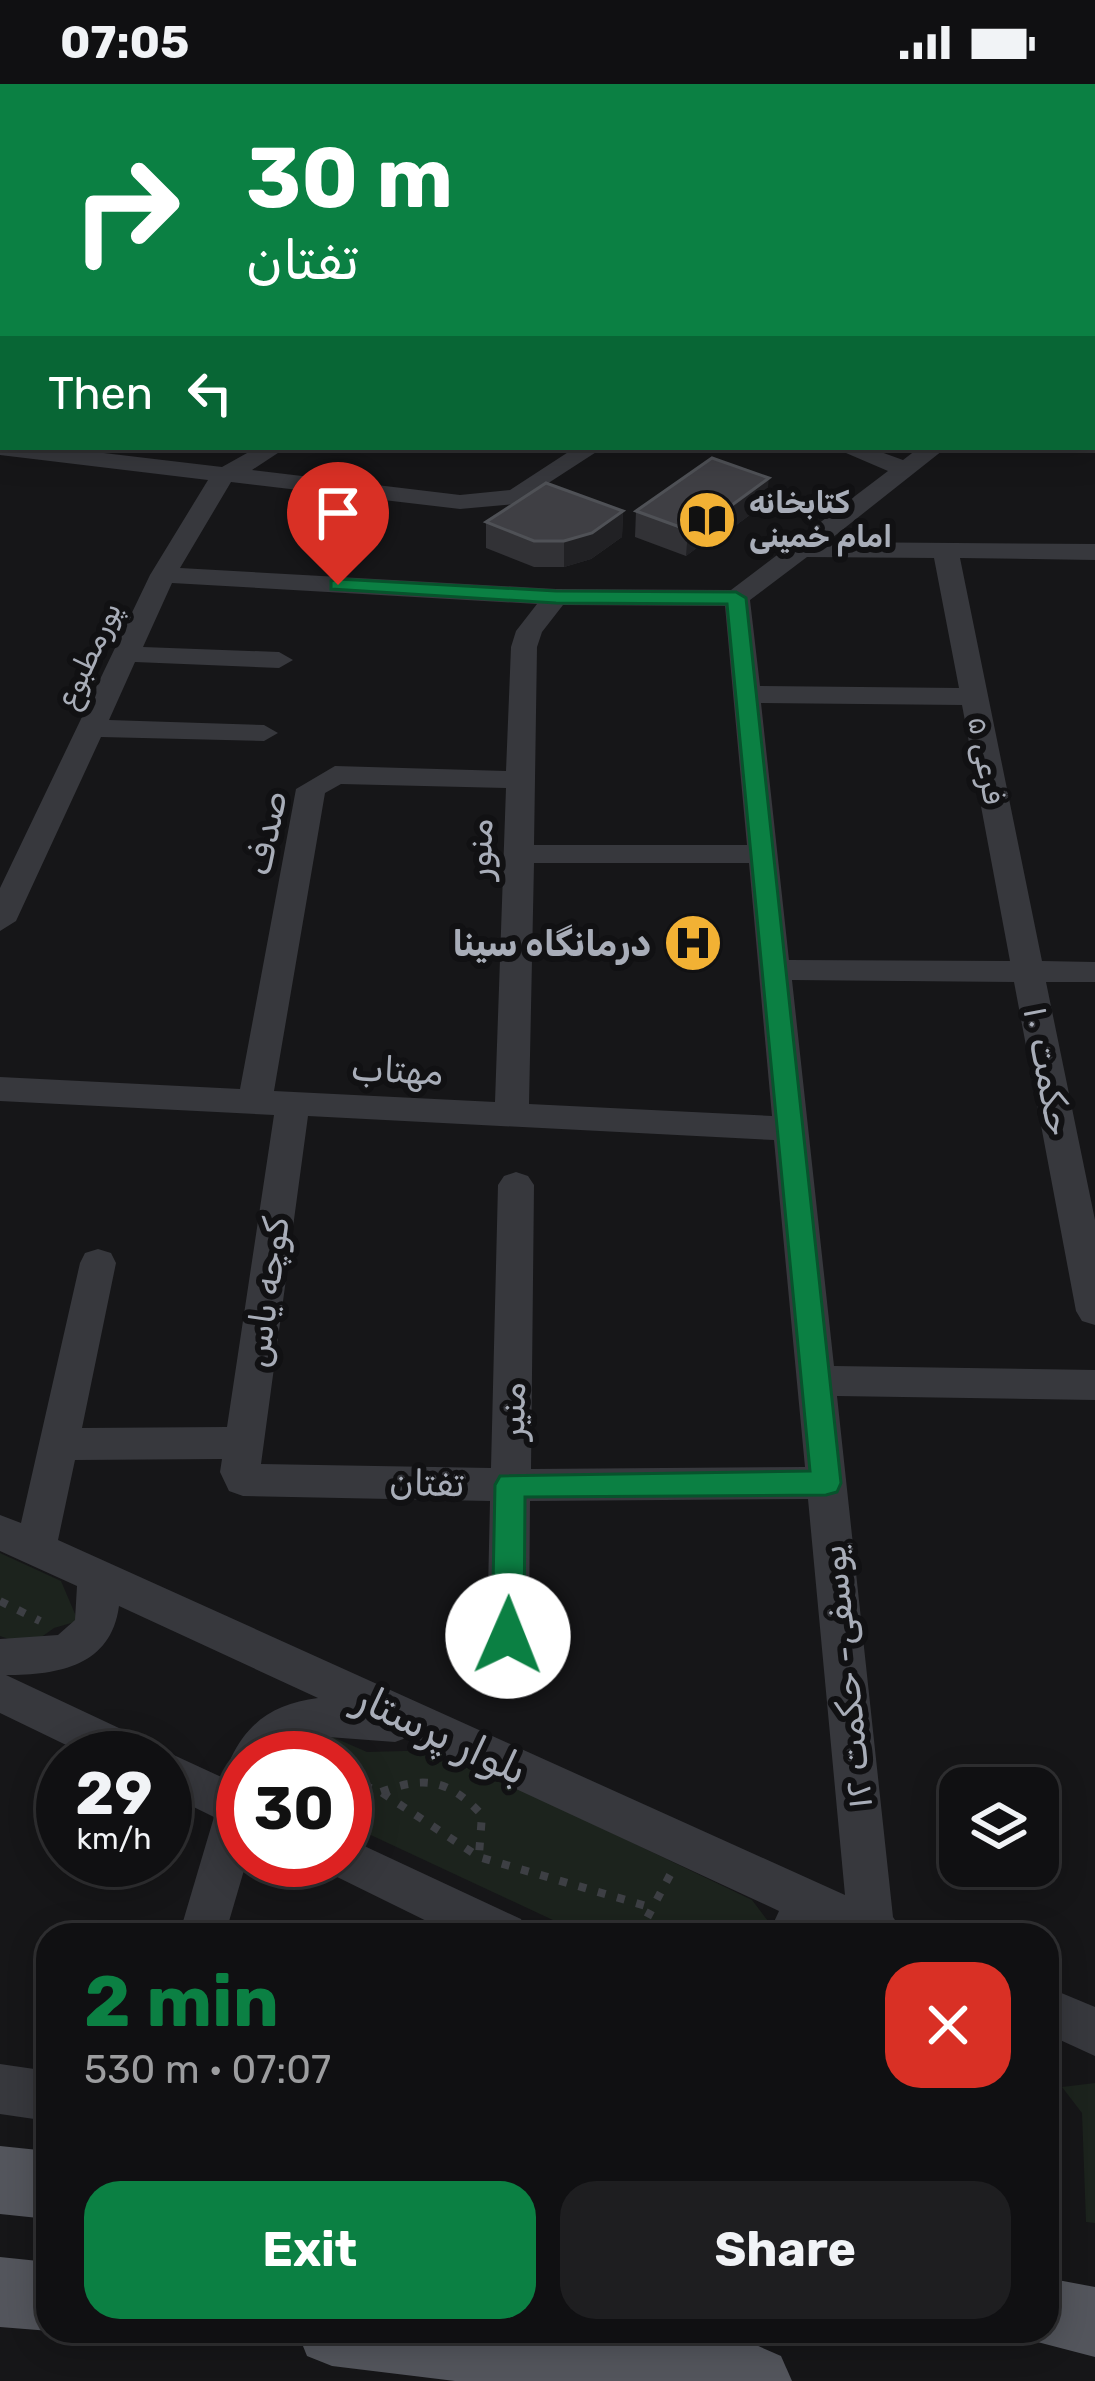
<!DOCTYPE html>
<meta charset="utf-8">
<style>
:root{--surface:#101012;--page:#1e1e20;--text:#f1f3f6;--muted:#9c9d9f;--line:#303032;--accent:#0b8043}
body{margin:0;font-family:Rubik,Cairo,sans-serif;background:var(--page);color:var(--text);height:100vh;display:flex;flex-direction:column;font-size:45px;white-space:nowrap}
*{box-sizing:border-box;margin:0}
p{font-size:39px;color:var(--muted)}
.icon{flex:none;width:66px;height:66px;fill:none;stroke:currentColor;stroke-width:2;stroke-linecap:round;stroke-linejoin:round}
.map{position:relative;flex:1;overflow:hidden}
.side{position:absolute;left:36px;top:1839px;width:1023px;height:420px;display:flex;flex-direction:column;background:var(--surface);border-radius:36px;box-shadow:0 6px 30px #0003,0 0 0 3px var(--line)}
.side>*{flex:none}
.hud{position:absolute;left:0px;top:0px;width:1095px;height:366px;box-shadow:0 6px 30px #0003,0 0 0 3px var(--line);background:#0b8043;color:#fff;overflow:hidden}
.buttons{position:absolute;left:939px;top:1683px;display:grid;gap:24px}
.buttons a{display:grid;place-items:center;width:120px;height:120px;border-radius:24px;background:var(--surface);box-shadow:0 6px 30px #0003,0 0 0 3px var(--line);font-size:60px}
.speed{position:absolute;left:36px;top:1647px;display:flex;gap:24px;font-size:60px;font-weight:700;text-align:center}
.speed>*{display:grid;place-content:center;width:156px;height:156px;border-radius:50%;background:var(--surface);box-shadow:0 6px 30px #0003,0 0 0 3px var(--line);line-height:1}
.speed small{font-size:30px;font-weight:400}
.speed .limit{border:18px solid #d22;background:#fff;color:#111}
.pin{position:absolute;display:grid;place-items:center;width:102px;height:102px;color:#fff;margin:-123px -51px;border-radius:50% 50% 50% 0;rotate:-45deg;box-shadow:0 0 12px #0007}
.pin .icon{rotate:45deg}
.me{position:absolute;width:132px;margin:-66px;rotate:1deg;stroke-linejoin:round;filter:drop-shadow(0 0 9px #0008)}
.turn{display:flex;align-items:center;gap:42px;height:252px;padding:0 48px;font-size:54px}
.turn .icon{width:156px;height:156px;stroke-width:2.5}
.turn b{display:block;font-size:84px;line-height:102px}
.then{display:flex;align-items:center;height:114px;padding:0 48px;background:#0003;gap:24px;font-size:45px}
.round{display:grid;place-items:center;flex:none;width:126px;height:126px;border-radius:36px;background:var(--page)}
.summary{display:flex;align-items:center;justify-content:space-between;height:204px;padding:0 48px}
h1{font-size:72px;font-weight:700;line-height:90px;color:var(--accent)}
.primary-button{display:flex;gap:24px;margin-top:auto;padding:24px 48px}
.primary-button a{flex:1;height:138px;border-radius:36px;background:var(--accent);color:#fff;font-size:48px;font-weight:700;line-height:138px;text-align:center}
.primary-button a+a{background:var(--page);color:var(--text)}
.status{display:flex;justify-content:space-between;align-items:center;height:84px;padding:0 60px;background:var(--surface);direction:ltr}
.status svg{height:33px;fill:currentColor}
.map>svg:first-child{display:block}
.green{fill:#1c231d}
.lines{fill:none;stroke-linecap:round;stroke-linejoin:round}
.path{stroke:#3d3f44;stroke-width:8;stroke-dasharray:8 12;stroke-linecap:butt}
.minor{fill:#37383d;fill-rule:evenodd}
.major{fill:#53555c;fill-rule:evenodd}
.wall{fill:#323236}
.shaded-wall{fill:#212124}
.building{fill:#3f3f44;stroke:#4f5156;stroke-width:3}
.route{fill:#0b8043;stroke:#07532c;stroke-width:3}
.labels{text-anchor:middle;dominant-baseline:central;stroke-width:12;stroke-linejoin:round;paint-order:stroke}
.far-poi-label{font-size:30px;font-weight:bold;fill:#a8adb8;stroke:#111113;text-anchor:start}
.far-street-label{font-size:30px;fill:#a8adb8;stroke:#111113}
.street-label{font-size:36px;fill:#a8adb8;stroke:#111113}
.poi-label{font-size:36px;font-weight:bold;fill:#a8adb8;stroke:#111113;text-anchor:end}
.near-street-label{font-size:42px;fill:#a8adb8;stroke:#111113}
</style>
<div class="status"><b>07:05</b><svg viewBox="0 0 49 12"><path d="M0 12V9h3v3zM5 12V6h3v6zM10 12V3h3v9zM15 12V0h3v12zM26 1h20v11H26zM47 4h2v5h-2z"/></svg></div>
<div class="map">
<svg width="1095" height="2297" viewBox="0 0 1095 2297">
<rect width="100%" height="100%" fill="#161618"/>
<g class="green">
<polygon points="0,1469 61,1497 78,1537 54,1544 29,1562 0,1552"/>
<polygon points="303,1640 367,1668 439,1666 752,1816 768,1837 767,1851 585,1851 345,1739 345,1674 280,1674 277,1662"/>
<polygon points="1095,1999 1095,2139 1086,2138 1082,2029 1062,2003"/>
</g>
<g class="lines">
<g class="path">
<polyline points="0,1517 40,1537"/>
<polyline points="345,1694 381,1708 479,1773 653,1824"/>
<path d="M381 1708C426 1691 449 1696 482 1731L479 1771"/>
<polyline points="638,1851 670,1791"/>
</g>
<g class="minor">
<polygon points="1095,0 1095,11 1092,11 1092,3 1085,3"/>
<polygon points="3,88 3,100 0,101 0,89"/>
<polygon points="1095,104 1095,117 1092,118 1092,105"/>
<polygon points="0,187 3,187 0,200"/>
<polygon points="1095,234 1095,249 1092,250 1092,235"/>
<rect x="1092" y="285" width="3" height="14"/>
<path d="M0 357 3 363H53L222 383 258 363H287L252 386 460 411 510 406 576 363H604L516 420 460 425 231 398 180 484 556 505 731 506 888 387 832 363H867L903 376 920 363H947L827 458 1095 460V476L960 474 1042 877 1095 878V898H1046L1095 1136V1241L1082 1237 1076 1227 1014 898 792 896 834 1282 1095 1286V1316L837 1312 893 1833 905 1851H831L818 1845 815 1851H768L779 1827 406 1654 395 1658 315 1652 296 1657 278 1674H243V1690L237 1688 231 1674C249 1636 277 1619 318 1614L119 1522C111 1582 59 1591 6 1591L153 1660 157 1670 165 1667 243 1703 247 1776 225 1851H179L214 1733 165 1709V1674H93L0 1629V1555L58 1551 75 1536 77 1502 0 1467V1431L21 1439 80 1179 85 1169 98 1165 111 1169 116 1179 82 1344 227 1343 274 1031 0 1017V993L240 1005 296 705 335 682 506 687 511 563 516 547 537 520 172 499 143 563 279 568 293 576 279 584 135 578 109 636 264 641 278 649 264 657 101 653 16 837 0 847V804L150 491 208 396 0 371ZM807 473 934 474 959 604 760 602 750 516ZM563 521 725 522 747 761H534L537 563 542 548ZM761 619 962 621 1010 877 789 876ZM341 700 506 704 495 1018 274 1007 325 709ZM534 779H749L772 1032 529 1020ZM308 1032 774 1056 805 1383 531 1385 534 1101 528 1092 516 1088 504 1092 498 1101 491 1384 261 1380ZM222 1375 220 1388 229 1407 243 1412 490 1417 487 1552 493 1565 508 1570 523 1565 529 1552 530 1417 808 1415 845 1811 58 1456 75 1376Z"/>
<polygon points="345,1753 521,1835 527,1851 455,1851 329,1789 323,1776 345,1776"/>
<polygon points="1047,1903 1095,1923 1095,1972 1047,1950"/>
<polygon points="0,1980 48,1987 48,2037 0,2030"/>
</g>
<g class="major">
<polygon points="291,0 325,0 327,3 293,3"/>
<polygon points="1092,202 1095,203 1095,221 1092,220"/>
<polygon points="0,2062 48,2067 48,2135 0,2130"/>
<polygon points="0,2173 48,2178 50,2247 0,2243"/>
<polygon points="1047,2194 1095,2203 1095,2273 1022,2254 1019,2247 1047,2247"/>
<polygon points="297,2247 635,2247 756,2261 781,2272 792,2297 455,2297 332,2282 307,2272"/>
</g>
</g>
<g class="wall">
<polygon points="766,419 704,465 698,463 686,472 635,453 636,427"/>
<polygon points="623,427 622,453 591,475 564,483 534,483 486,464 486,438"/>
</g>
<g class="shaded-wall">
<polygon points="769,394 766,419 704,465 706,440"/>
<polygon points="623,427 622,453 591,475 564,483 564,457"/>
<polygon points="700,437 698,463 686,472 688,446"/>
</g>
<g class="building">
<polygon points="712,374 769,394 706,440 700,437 688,446 636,427"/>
<polygon points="546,399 623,427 592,449 564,457 534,457 486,438"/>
</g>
<polygon class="route" points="338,495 556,507 736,508 746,514 841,1399 837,1408 826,1411 525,1413 524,1552 519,1562 508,1566 496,1562 492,1552 495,1401 500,1392 810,1387 727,520 556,519 331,505 331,497"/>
<defs>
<g id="library-disc" transform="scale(3)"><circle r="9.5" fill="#f2b134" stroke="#111113"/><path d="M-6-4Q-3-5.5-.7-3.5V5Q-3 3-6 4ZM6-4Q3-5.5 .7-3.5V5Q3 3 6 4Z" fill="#111"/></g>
<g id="hospital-disc" transform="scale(3)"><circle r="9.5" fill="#f2b134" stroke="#111113"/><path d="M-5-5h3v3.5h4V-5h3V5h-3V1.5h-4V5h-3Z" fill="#111"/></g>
</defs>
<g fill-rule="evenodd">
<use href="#library-disc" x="707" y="436"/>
<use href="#hospital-disc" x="693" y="859"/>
</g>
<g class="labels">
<g class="far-poi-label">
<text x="749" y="419">کتابخانه<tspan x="749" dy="34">امام خمینی</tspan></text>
</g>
<g class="far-street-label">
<text transform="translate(89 571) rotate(-65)">پورمطبوع</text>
<text transform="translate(986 676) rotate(79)">فرعی ۵</text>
</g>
<g class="street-label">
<text transform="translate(266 749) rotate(-78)">صدف</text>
<text transform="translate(479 765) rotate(-88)">منور</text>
<text transform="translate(397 986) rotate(3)">مهتاب</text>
<text transform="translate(1048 987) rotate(79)">حکمت ۱۰</text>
<text transform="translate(266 1208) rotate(-82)">کوچه یاس</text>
<text transform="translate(512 1327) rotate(-89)">منیر</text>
<text transform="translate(427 1399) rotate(1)">تفتان</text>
<text transform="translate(846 1593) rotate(-96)">یوسفی- حکمت ۱۲</text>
</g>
<g class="poi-label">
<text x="651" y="859">درمانگاه سینا</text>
</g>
<g class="near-street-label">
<text transform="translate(441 1650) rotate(25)">بلوار پرستار</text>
</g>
</g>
</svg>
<div class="buttons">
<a><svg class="icon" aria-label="layers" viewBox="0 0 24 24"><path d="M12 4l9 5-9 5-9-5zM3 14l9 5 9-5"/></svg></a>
</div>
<div class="speed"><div>29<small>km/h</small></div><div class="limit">30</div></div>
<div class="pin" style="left:338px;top:501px;background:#d93025"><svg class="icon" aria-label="arrive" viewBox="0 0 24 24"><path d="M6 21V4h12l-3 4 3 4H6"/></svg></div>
<svg class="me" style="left:508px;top:1552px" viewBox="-20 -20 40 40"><circle r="19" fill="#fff"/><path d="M0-13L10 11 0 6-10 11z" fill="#0b8043"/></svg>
<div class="hud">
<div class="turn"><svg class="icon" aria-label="right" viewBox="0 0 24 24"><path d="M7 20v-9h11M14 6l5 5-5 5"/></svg><div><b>30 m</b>تفتان</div></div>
<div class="then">Then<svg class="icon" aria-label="left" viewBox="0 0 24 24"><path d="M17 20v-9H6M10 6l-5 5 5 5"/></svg></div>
</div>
<section class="side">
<div class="summary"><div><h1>2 min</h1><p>530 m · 07:07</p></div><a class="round" style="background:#d93025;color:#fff"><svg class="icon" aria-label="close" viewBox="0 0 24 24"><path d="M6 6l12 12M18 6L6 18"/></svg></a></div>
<div class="primary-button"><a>Exit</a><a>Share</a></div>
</section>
</div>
